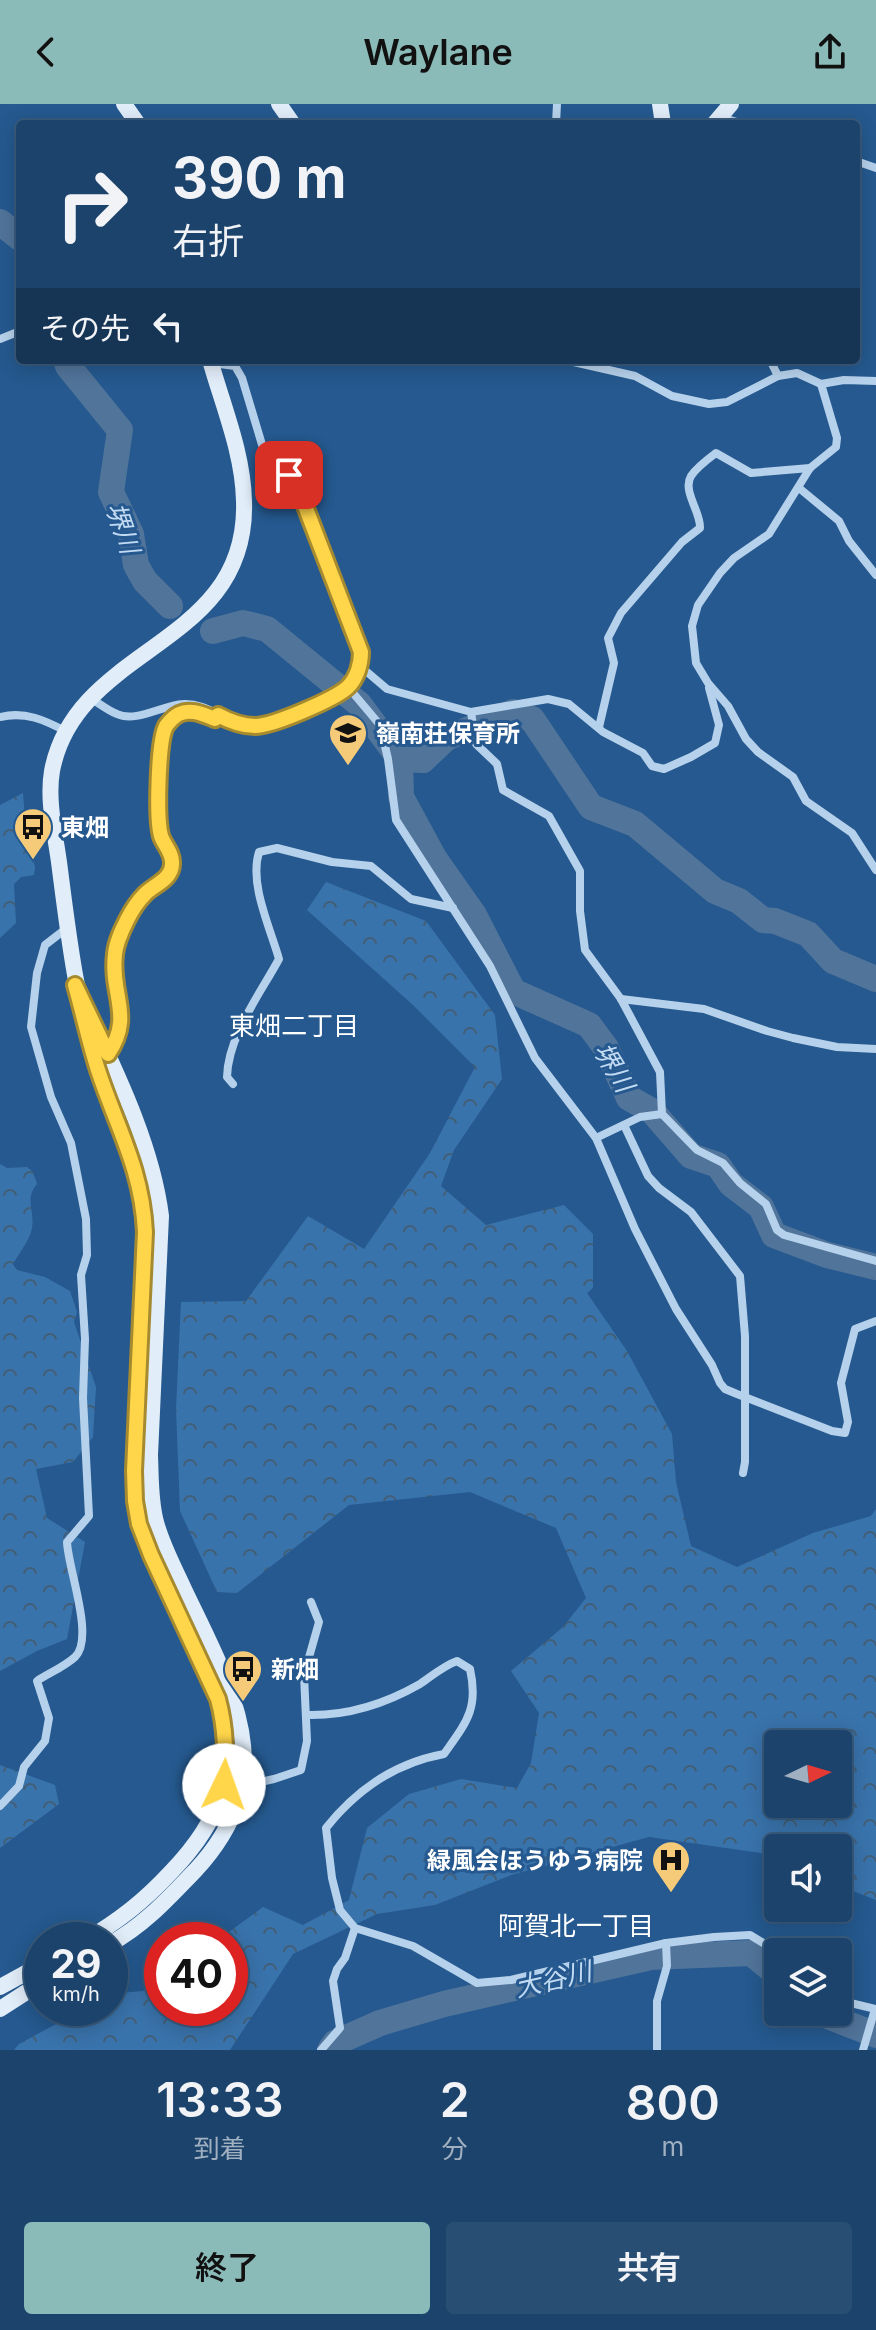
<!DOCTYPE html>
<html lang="ja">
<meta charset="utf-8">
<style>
:root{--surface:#1c436b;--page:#294e73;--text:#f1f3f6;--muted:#a0b0c1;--line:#3a5c7e;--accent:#8bbbb9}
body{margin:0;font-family:Inter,"Noto Sans JP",sans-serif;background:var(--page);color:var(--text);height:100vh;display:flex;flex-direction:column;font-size:30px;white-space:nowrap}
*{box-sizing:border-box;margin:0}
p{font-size:26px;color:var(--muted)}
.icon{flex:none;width:44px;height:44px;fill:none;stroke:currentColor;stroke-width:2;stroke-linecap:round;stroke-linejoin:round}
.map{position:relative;height:1946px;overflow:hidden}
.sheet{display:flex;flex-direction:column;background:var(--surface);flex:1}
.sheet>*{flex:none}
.banner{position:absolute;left:16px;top:16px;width:844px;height:244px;border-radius:8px;box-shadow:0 4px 20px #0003,0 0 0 2px var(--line);background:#1c436b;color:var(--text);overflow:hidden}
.needle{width:52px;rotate:85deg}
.controls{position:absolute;left:764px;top:1626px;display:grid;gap:16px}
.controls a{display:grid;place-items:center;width:88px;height:88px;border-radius:8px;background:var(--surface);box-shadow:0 4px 20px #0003,0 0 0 2px var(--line);font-size:40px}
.speed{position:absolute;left:24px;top:1818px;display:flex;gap:16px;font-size:40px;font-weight:700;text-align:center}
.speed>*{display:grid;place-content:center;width:104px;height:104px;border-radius:50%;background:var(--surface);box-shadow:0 4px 20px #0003,0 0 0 2px var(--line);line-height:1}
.speed small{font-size:20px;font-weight:400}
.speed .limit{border:12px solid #d22;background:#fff;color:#111}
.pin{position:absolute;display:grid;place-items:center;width:68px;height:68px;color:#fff;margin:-34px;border-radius:16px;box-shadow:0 4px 12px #0006}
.me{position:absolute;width:88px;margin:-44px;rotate:3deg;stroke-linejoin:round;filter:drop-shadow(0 0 6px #0008)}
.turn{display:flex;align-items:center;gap:28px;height:168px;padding:0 24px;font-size:36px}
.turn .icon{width:104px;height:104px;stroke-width:2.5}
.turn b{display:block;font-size:56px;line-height:68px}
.then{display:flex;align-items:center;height:76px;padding:0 24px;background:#0003;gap:16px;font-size:30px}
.eta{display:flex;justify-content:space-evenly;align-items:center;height:136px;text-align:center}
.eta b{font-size:48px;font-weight:600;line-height:56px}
.action{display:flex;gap:16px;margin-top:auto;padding:16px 24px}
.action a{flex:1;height:92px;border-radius:8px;background:var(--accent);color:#111;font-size:32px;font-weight:600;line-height:92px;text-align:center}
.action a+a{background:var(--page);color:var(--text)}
header{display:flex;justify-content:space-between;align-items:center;height:104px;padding:0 24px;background:var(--accent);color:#111;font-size:36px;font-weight:600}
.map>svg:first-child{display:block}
.forest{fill:url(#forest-crowns);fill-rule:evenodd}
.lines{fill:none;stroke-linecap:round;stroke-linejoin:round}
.river{stroke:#51749a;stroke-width:26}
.street{stroke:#b6d1eb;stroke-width:8}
.secondary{stroke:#e1edf9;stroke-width:16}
.route-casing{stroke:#a68a30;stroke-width:20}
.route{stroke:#ffd54a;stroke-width:14}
.labels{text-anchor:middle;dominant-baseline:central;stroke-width:6;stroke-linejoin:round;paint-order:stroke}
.poi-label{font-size:24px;font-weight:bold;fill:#fff;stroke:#25598f;text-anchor:start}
.water-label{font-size:26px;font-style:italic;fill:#c2daf2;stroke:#25598f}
.neighbourhood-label{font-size:26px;fill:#fff;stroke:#25598f}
</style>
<header><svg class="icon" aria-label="back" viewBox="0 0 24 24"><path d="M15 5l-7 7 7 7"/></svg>Waylane<svg class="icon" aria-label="share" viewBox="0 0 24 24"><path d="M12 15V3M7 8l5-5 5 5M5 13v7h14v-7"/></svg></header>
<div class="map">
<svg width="876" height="1946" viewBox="0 0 876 1946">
<defs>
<pattern id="forest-crowns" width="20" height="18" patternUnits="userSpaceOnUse" patternTransform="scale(2)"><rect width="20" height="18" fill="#3973ab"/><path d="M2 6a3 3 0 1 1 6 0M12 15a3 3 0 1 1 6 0" fill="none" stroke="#435e77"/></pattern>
</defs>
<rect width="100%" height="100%" fill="#25598f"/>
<g class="forest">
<polygon points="23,689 26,727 35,763 34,771 21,773 14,780 16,819 0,834 0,701"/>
<path d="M326 778 426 817 495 911 502 975 454 1046 441 1082 486 1121 564 1101 593 1130V1184L587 1189 627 1247 672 1330 676 1378 691 1442 737 1463 813 1429 871 1412 876 1405V1796L838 1781V1744H778V1756L761 1749 649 1733 511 1771 435 1801 377 1810 293 1850 230 1946H14L19 1940 86 1904H110L112 1890 162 1885V1904H230V1836H218L263 1803 303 1821 349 1796 367 1724 409 1690 461 1675 517 1684 531 1659 539 1609 511 1567 563 1523 586 1494 556 1424 470 1388 349 1401 237 1489 217 1488 180 1407 176 1305 181 1198 246 1197 308 1112 364 1145 430 1049 475 963 413 901 307 806ZM778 1640H838V1700H778Z"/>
<path d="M0 1060 7 1064 27 1063 33 1068 37 1080C24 1095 35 1106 32 1124 30 1136 19 1149 13 1160L17 1166 45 1173 70 1187 77 1208 74 1218 96 1283 93 1333 73 1358 36 1365 47 1414 85 1438 67 1535 37 1547 0 1567Z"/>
<polygon points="0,1661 55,1681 59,1700 0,1744"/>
</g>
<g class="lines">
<g class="river">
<polyline points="0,118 20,134"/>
<polyline points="66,256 68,262 120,326 111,388 131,430 136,461 145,477 170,502"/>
<polyline points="213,527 243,519 267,525 359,600 400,655 423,656 446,634 513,608 532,615 591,703 635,720 715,787 739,797 763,816 775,817 808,830 833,857 876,875"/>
<polyline points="400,655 401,693 434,754 474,811 513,887 589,921 606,944 629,994 652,1007 691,1052 718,1061 731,1080 761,1103 774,1131 827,1151 876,1163"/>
<polyline points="824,1908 830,1913 876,1931"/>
<polyline points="330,1946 335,1939 380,1919 444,1900 651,1853 751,1849 778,1871"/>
</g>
<g class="street">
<polyline points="721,13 743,20"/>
<polyline points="556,20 557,0"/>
<polyline points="856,57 876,64"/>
<polyline points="0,235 20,227"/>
<polyline points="565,256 635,272 672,292 709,300 727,298 778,272 797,269 821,280 837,334 836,343 810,364 769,430 734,454 720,469 698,501 692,522 696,559 708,579 728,602 746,635 758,648 793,673 806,697 852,729 876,766"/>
<polyline points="770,256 778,272"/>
<polyline points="821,280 844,276 876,277"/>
<polyline points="799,384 839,417 849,437 876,471"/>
<polyline points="360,562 387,585 471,608 548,595 569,600 603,628 643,649 652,662 664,665 691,653 715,639 719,621 709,584"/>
<polyline points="348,583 380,621 388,655 396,716 490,862 535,954 596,1034 635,1125 676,1205 712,1261 720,1279 725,1285 737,1290 832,1327 845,1329 848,1318 841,1279 855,1225 876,1217"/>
<path d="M90 594C99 599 107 606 117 610 136 619 163 601 183 600 208 598 227 621 253 622 272 623 336 596 348 582 357 572 361 560 361 548L297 381 289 371 275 369 269 364 242 274 235 262 212 259"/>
<polyline points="471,608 476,640 497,660 503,686 549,712 580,767 580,807 585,846 621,895 660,968 662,1010 697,1046 723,1059 740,1079 766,1100 777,1126 784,1131 876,1157"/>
<path d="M0 613C25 607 45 616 67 628"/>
<path d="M599 623 614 559 608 534 621 509 682 438 700 424C701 408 682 387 691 372 697 363 708 355 716 349L751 369 810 364"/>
<polyline points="621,895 704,905 767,927 793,934 837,943 876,945"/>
<polyline points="108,950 119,934 121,907 115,882 115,849 120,831 134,802 146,789 167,774 173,762 171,750 160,731 161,637 167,620 179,610 196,608 215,615 218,612"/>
<path d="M233 980 227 973C228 932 260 890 279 855 270 823 249 780 259 748L277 744 332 758 371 762 411 795 453 804"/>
<polyline points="624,1021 648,1072 659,1084 691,1108 740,1172 745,1232 745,1358 743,1369"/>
<polyline points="596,1034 640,1013 662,1010"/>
<path d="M307 1611C348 1612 385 1600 420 1580 432 1572 443 1562 457 1557L470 1565C479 1605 466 1619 444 1650 395 1659 357 1685 326 1724L332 1774 340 1806 355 1824 413 1842 477 1879 511 1876 666 1839 714 1833 750 1831 778 1848"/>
<polyline points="242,1682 274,1675 301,1666 307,1637 304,1571 319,1518 311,1498"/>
<path d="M0 1702 19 1682 24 1663 45 1637 49 1614 37 1577C49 1569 64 1563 75 1553 95 1534 68 1465 67 1438L89 1412 83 1294 85 1235 81 1171 87 1151 86 1115 71 1039 51 993 31 923 37 869 45 841 67 824"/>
<polyline points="838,1896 876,1905"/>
<polyline points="321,1946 340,1924 333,1877 337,1865 345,1854 355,1824"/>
<polyline points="657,1946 657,1897 667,1862 666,1839"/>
<polyline points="863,1946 875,1905"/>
</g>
<g class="secondary">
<polyline points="124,0 138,20"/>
<polyline points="279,0 293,20"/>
<polyline points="660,0 663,20"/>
<polyline points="714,20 731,0"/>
<path d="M93 919C121 978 153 1047 161 1112L150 1351C151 1373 150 1396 156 1418 162 1441 174 1463 184 1485 234 1590 287 1675 188 1774 164 1799 141 1823 110 1840"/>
<path d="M86 1836C120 1816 144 1797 171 1768 223 1714 237 1669 218 1595L151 1451 139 1420 135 1397 134 1367 145 1128C142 1067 116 1023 98 966 76 898 68 828 59 758 55 729 47 696 52 667 76 540 249 544 244 397 243 349 223 302 210 256"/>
<polyline points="0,1883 42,1860"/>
<polyline points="0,1905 42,1878"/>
</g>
</g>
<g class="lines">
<g class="route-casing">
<path id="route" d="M224 1681C226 1651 226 1625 218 1595L151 1451 139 1420 135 1397 134 1367 145 1128C142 1065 117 1024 98 966 89 938 83 909 75 881L108 950C134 912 110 891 115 850 116 838 122 826 127 816 132 806 137 798 145 790 154 781 172 775 172 760 173 749 164 741 161 732 156 714 158 637 166 622 169 618 175 612 179 610 191 604 204 611 215 615L218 611C229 617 242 622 255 622 273 622 335 595 348 583 357 574 361 560 361 548L297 381 289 371"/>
</g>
<use href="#route" class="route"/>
</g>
<defs>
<g id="school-pin" transform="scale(2)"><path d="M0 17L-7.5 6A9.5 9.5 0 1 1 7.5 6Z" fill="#f5cb7a" stroke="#25598f"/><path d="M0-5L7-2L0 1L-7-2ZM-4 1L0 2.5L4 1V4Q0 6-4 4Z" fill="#111"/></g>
<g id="bus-pin" transform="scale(2)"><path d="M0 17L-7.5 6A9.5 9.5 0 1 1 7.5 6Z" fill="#f5cb7a" stroke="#25598f"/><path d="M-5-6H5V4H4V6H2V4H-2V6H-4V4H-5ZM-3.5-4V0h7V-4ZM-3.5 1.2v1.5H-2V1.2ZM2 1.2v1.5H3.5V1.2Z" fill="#111"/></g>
<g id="hospital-pin" transform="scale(2)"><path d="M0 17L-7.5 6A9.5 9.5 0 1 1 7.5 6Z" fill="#f5cb7a" stroke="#25598f"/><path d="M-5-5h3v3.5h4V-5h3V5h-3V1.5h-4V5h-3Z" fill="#111"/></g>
</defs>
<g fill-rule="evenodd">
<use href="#school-pin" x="348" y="629"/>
<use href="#bus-pin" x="33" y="723"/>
<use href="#bus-pin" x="243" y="1565"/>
<use href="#hospital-pin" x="671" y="1756"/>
</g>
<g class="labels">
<g class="poi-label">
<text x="376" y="629">嶺南荘保育所</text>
<text x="61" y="723">東畑</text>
<text x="271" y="1565">新畑</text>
<text x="643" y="1756" text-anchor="end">緑風会ほうゆう病院</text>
</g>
<g class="water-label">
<text transform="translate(123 424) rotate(71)">堺川</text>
<text transform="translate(614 963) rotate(59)">堺川</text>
<text transform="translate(553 1875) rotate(-13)">大谷川</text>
</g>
<g class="neighbourhood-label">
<text x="294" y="921">東畑二丁目</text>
<text x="576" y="1821">阿賀北一丁目</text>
</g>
</g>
</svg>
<div class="controls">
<a><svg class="needle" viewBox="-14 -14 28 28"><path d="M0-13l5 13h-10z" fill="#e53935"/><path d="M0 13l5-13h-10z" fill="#a0b0c1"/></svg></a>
<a><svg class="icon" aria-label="sound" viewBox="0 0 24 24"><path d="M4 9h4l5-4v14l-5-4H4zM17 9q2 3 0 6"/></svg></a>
<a><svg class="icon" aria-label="layers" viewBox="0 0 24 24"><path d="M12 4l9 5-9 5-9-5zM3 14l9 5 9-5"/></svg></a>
</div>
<div class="speed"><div>29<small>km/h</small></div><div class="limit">40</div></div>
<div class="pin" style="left:289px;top:371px;background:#d93025"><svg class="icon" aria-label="arrive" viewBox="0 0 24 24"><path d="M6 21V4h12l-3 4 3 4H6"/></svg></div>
<svg class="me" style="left:224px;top:1681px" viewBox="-20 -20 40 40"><circle r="19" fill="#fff"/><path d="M0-13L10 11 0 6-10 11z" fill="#ffd54a"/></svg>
<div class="banner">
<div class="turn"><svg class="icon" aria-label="right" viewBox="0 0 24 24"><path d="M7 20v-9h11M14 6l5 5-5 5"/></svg><div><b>390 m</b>右折</div></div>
<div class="then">その先<svg class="icon" aria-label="left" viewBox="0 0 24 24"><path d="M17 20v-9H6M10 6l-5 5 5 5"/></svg></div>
</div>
</div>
<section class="sheet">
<div class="eta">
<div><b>13:33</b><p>到着</p></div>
<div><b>2</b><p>分</p></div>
<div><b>800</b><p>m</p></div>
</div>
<div class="action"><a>終了</a><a>共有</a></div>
</section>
